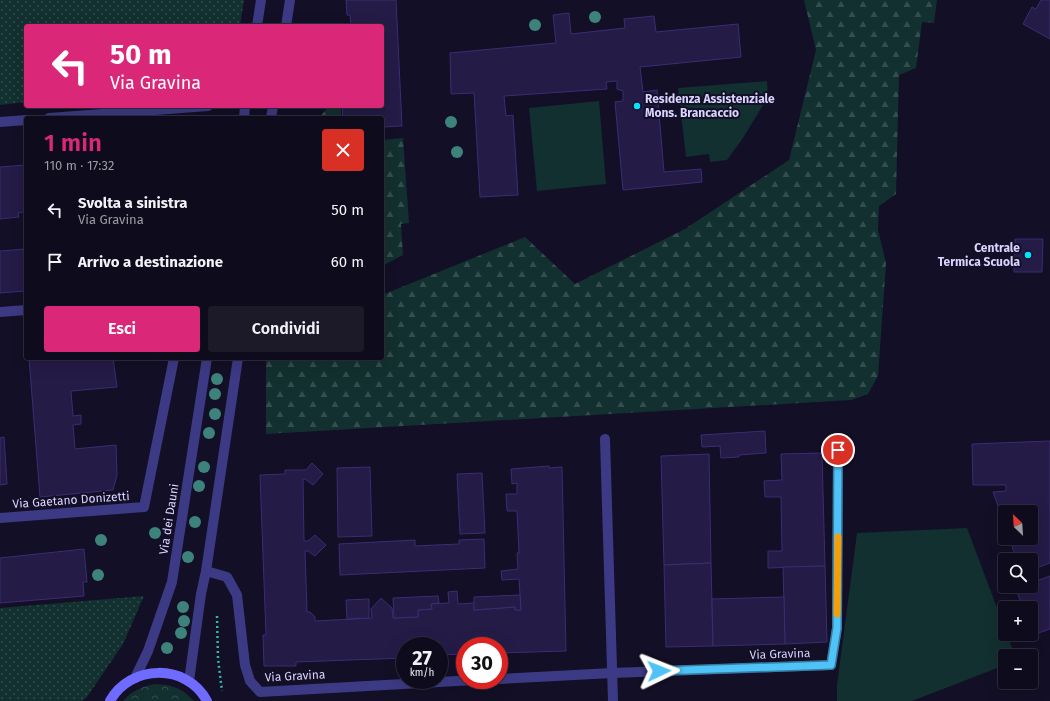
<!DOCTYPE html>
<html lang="it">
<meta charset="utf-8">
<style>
:root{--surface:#0e0b1c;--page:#1c1929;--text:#f1f3f6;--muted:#9b9ba3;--line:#2e2b3b;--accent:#db2777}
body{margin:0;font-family:"Fira Sans",sans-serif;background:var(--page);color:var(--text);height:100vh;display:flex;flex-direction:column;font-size:15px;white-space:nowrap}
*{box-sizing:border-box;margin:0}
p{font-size:13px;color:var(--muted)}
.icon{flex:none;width:22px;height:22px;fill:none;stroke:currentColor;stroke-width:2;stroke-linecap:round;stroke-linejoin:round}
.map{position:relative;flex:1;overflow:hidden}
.side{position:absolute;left:24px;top:116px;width:360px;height:244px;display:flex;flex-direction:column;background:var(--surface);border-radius:4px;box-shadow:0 4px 16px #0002,0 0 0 1px var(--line)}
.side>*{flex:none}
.guide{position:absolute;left:24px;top:24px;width:360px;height:84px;border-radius:4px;box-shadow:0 4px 16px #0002,0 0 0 1px var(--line);background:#db2777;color:#fff;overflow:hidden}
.needle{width:26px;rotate:335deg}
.tools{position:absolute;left:998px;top:505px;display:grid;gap:8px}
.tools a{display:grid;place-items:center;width:40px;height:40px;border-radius:4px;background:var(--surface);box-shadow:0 4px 16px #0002,0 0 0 1px var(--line);font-size:20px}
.speed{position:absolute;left:396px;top:637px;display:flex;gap:8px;font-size:20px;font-weight:700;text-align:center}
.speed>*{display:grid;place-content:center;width:52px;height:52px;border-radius:50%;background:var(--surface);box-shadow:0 4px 16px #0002,0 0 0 1px var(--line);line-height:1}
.speed small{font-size:10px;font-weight:400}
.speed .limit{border:6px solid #d22;background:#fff;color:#111}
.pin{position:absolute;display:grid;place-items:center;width:34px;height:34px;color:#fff;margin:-17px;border:2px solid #fff;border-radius:50%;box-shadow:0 1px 4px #0007}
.me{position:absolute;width:44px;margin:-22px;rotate:88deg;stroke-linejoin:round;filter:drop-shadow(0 0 3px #0008)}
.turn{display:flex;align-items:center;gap:14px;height:84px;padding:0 20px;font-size:18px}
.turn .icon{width:52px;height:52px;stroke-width:2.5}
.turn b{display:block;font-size:28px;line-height:34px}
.round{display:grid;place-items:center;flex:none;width:42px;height:42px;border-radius:4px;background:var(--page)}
.overview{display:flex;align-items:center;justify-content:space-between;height:68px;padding:0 20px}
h1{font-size:24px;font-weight:600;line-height:30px;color:var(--accent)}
.cta{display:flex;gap:8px;margin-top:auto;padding:8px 20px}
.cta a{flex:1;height:46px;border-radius:4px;background:var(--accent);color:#fff;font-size:16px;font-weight:600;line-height:46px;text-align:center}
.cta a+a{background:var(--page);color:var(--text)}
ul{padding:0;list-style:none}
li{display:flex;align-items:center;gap:12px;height:52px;padding:0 20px}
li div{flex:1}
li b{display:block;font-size:15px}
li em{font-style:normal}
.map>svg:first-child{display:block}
.grass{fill:url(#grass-dots)}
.forest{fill:url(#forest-firs)}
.park{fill:url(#park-crowns)}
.garden{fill:#12302f}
.building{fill:#241b47;stroke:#3b2d73}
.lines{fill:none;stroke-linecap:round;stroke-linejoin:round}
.path{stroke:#2fb8b0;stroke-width:2.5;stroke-dasharray:2 3;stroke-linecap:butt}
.street{stroke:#3d3a85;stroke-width:10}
.secondary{stroke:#6f6bff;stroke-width:10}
.tree{fill:#3d827b}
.route-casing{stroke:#337fa1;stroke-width:10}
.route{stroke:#4fc3f7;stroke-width:7}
.slow{stroke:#f59e0b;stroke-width:7}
.poi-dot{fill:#00e5ff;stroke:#130f26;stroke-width:1.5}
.labels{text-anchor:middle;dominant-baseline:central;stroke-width:4;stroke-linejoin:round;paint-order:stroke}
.poi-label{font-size:12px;font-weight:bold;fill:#d9d4ff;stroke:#130f26;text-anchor:start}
.street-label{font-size:12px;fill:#d9d4ff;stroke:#130f26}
</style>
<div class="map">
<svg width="1050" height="701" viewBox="0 0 1050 701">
<defs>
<pattern id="grass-dots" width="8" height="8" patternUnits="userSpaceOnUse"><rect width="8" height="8" fill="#12302f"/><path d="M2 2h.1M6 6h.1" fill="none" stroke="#344d4e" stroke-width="1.8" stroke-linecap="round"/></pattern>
<pattern id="forest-firs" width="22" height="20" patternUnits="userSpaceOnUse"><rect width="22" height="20" fill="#12302f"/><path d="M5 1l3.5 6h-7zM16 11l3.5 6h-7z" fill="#344d4e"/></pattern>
<pattern id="park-crowns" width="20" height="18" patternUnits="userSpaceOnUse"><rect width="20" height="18" fill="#12302f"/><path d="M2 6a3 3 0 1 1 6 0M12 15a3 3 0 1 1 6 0" fill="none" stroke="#344d4e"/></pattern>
</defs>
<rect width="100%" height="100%" fill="#130f26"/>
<g class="grass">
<polygon points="0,0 244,0 240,26 26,26 26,102 0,105"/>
<polygon points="144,596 123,644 87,697 82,701 0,701 0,608"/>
</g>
<g class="forest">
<polygon points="804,0 937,0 934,23 922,22 916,68 899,75 896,194 879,206 878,230 886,263 878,376 868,394 851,400 266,434 266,358 382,358 382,295 525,237 575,284 685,229 789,160 816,50"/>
<polygon points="330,106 341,106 341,118 321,118 321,115"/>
<polygon points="403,138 409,223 401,224 403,255 382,266 382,140"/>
</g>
<path class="park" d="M154 684C173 685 180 687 194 701H123C131 691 142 687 154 684Z"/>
<g class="garden">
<polygon points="767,81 768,97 743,138 727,160 710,162 709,154 686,157 678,88"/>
<polygon points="599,101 606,184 537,191 529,108"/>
<polygon points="967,528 1005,629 1005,634 1007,634 1015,656 1005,656 1005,665 912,701 837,701 837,685 857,533"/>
</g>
<g class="building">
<polygon points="346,0 396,0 402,126 382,127 382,118 343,118 342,106 382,106 382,26 351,26 350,15 347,15"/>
<polygon points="1041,0 1050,0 1050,39 1023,24 1032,7 1036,9"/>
<polygon points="569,13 571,34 625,28 624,19 654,16 656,32 738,24 741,57 640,67 643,92 657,90 664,172 701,169 702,182 623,190 615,102 623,101 623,91 617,89 617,81 606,82 607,89 504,96 506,116 513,115 518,195 480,197 474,93 451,94 450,53 556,43 553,15"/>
<polygon points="26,165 26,212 18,213 19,217 0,219 0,167"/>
<polygon points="1015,239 1043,239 1042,272 1014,272"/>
<polygon points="26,249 26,291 0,293 0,251"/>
<polygon points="29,358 113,358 117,387 71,391 73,416 81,415 81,424 73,425 75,449 116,445 117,475 113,490 40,497"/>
<polygon points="765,431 766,453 739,455 739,457 721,458 720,446 702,447 701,435"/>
<polygon points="4,437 7,484 0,485 0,438"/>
<polygon points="1050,441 1050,563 1031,570 1031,560 1017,560 1009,538 1031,538 1031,512 1005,512 1005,526 993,492 1006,491 1006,485 973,485 972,444"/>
<polygon points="822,453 825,566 768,568 768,551 782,551 781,497 765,497 764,481 782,480 781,454"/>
<polygon points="709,454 711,563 664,565 661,456"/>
<polygon points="312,463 323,474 313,485 305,479 303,479 304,541 308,541 315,535 326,545 315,556 308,551 305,551 307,612 310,612 315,617 315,621 372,618 371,609 381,598 392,608 393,618 418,617 418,610 432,609 431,604 449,603 448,592 457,591 458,604 474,603 474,610 515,607 515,610 521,610 519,579 502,580 501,571 518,569 517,553 519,553 517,511 507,511 506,494 517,494 517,483 512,484 511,469 549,466 549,468 562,467 566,651 499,653 499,646 465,646 465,654 439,655 439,646 405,646 405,658 296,662 296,666 264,666 263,635 266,635 260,475 285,474 285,470 306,470"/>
<polygon points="370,467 372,536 338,537 337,468"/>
<polygon points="482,473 485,533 460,534 457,474"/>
<polygon points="484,539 485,568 340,575 339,544 415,540 415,546 459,544 459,540"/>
<polygon points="84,549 87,582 83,582 84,596 0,603 0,558"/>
<polygon points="711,563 713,646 666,647 664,565"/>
<polygon points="825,566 827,642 785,644 783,567"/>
<polygon points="1050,576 1050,629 1033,635 1031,629 1031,608 1023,608 1016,589 1023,586 1031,586 1031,583"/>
<polygon points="520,595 521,610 515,610 515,607 474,610 474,597"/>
<polygon points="438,596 439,603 431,604 432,609 418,610 418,617 394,618 393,598"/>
<polygon points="784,597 785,644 713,646 712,599"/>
<polygon points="369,599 369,618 347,619 346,600"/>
</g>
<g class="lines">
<polyline class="path" points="217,616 218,659 222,691"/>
<g class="street">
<polyline points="257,26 261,0"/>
<polyline points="286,26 290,0"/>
<polyline points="49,118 208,106"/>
<polyline points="244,118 245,106"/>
<polyline points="271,118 273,106"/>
<polyline points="0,122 26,120"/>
<polyline points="0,312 26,310"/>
<polyline points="605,439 613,701"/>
<polyline points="0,518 144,507 174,358"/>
<polyline points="206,571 227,577 237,595 245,665 250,681 260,692 475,680"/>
<polyline points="135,678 148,651 172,582 207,358"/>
<polyline points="499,679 612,673 831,665 837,628 838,450"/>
<polyline points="189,681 201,594 206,571 238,358"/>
</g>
<path class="secondary" d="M110 701C130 664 187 663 207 701"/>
</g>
<g class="tree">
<circle cx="595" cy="17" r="6"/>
<circle cx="535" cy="25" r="6"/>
<circle cx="451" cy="122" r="6"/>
<circle cx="457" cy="152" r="6"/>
<circle cx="217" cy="379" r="6"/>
<circle cx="215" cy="394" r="6"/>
<circle cx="215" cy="414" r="6"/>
<circle cx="209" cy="433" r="6"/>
<circle cx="204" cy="467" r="6"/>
<circle cx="199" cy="486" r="6"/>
<circle cx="195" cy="522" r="6"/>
<circle cx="155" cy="533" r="6"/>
<circle cx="101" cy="540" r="6"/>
<circle cx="188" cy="557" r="6"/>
<circle cx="98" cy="575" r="6"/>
<circle cx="183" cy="607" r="6"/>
<circle cx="184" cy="621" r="6"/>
<circle cx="181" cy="633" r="6"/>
<circle cx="167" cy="648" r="6"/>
</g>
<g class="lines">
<g class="route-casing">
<polyline id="route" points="659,671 831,665 837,628 838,450"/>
</g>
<use href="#route" class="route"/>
<polyline class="slow" points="837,614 838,537"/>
</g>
<g class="poi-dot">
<circle cx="637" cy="106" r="4"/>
<circle cx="1028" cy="255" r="4"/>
</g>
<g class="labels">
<g class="poi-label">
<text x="645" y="99">Residenza Assistenziale<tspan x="645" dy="14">Mons. Brancaccio</tspan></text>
<text x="1020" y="248" text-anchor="end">Centrale<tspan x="1020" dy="14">Termica Scuola</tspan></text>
</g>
<g class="street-label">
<text transform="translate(71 500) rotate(-4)">Via Gaetano Donizetti</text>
<text transform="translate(169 519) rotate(-81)">Via dei Dauni</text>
<text transform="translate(780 654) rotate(-2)">Via Gravina</text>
<text transform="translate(295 676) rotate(-3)">Via Gravina</text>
</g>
</g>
</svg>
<div class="tools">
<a><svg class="needle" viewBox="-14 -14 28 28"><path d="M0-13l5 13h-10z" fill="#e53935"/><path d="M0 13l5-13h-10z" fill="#9b9ba3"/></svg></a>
<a><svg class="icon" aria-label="search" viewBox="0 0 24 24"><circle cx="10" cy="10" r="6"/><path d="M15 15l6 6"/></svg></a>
<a>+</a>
<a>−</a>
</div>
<div class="speed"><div>27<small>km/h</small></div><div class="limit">30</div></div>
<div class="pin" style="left:838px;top:450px;background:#d93025"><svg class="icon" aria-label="arrive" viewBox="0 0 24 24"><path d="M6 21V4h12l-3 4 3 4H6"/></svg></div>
<svg class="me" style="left:659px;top:671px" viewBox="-20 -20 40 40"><path d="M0-17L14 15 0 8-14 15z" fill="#4fc3f7" stroke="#fff" stroke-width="4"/></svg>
<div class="guide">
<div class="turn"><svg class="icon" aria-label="left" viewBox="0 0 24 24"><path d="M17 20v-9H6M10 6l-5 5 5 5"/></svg><div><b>50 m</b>Via Gravina</div></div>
</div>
<section class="side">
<div class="overview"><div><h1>1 min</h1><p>110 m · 17:32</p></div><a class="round" style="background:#d93025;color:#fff"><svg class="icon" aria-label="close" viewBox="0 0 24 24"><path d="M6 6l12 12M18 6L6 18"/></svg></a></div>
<ul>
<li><svg class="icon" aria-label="left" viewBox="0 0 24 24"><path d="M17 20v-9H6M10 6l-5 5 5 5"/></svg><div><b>Svolta a sinistra</b><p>Via Gravina</p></div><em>50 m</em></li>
<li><svg class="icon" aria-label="arrive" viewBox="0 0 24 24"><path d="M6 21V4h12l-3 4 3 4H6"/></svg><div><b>Arrivo a destinazione</b></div><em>60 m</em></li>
</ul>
<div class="cta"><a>Esci</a><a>Condividi</a></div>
</section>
</div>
